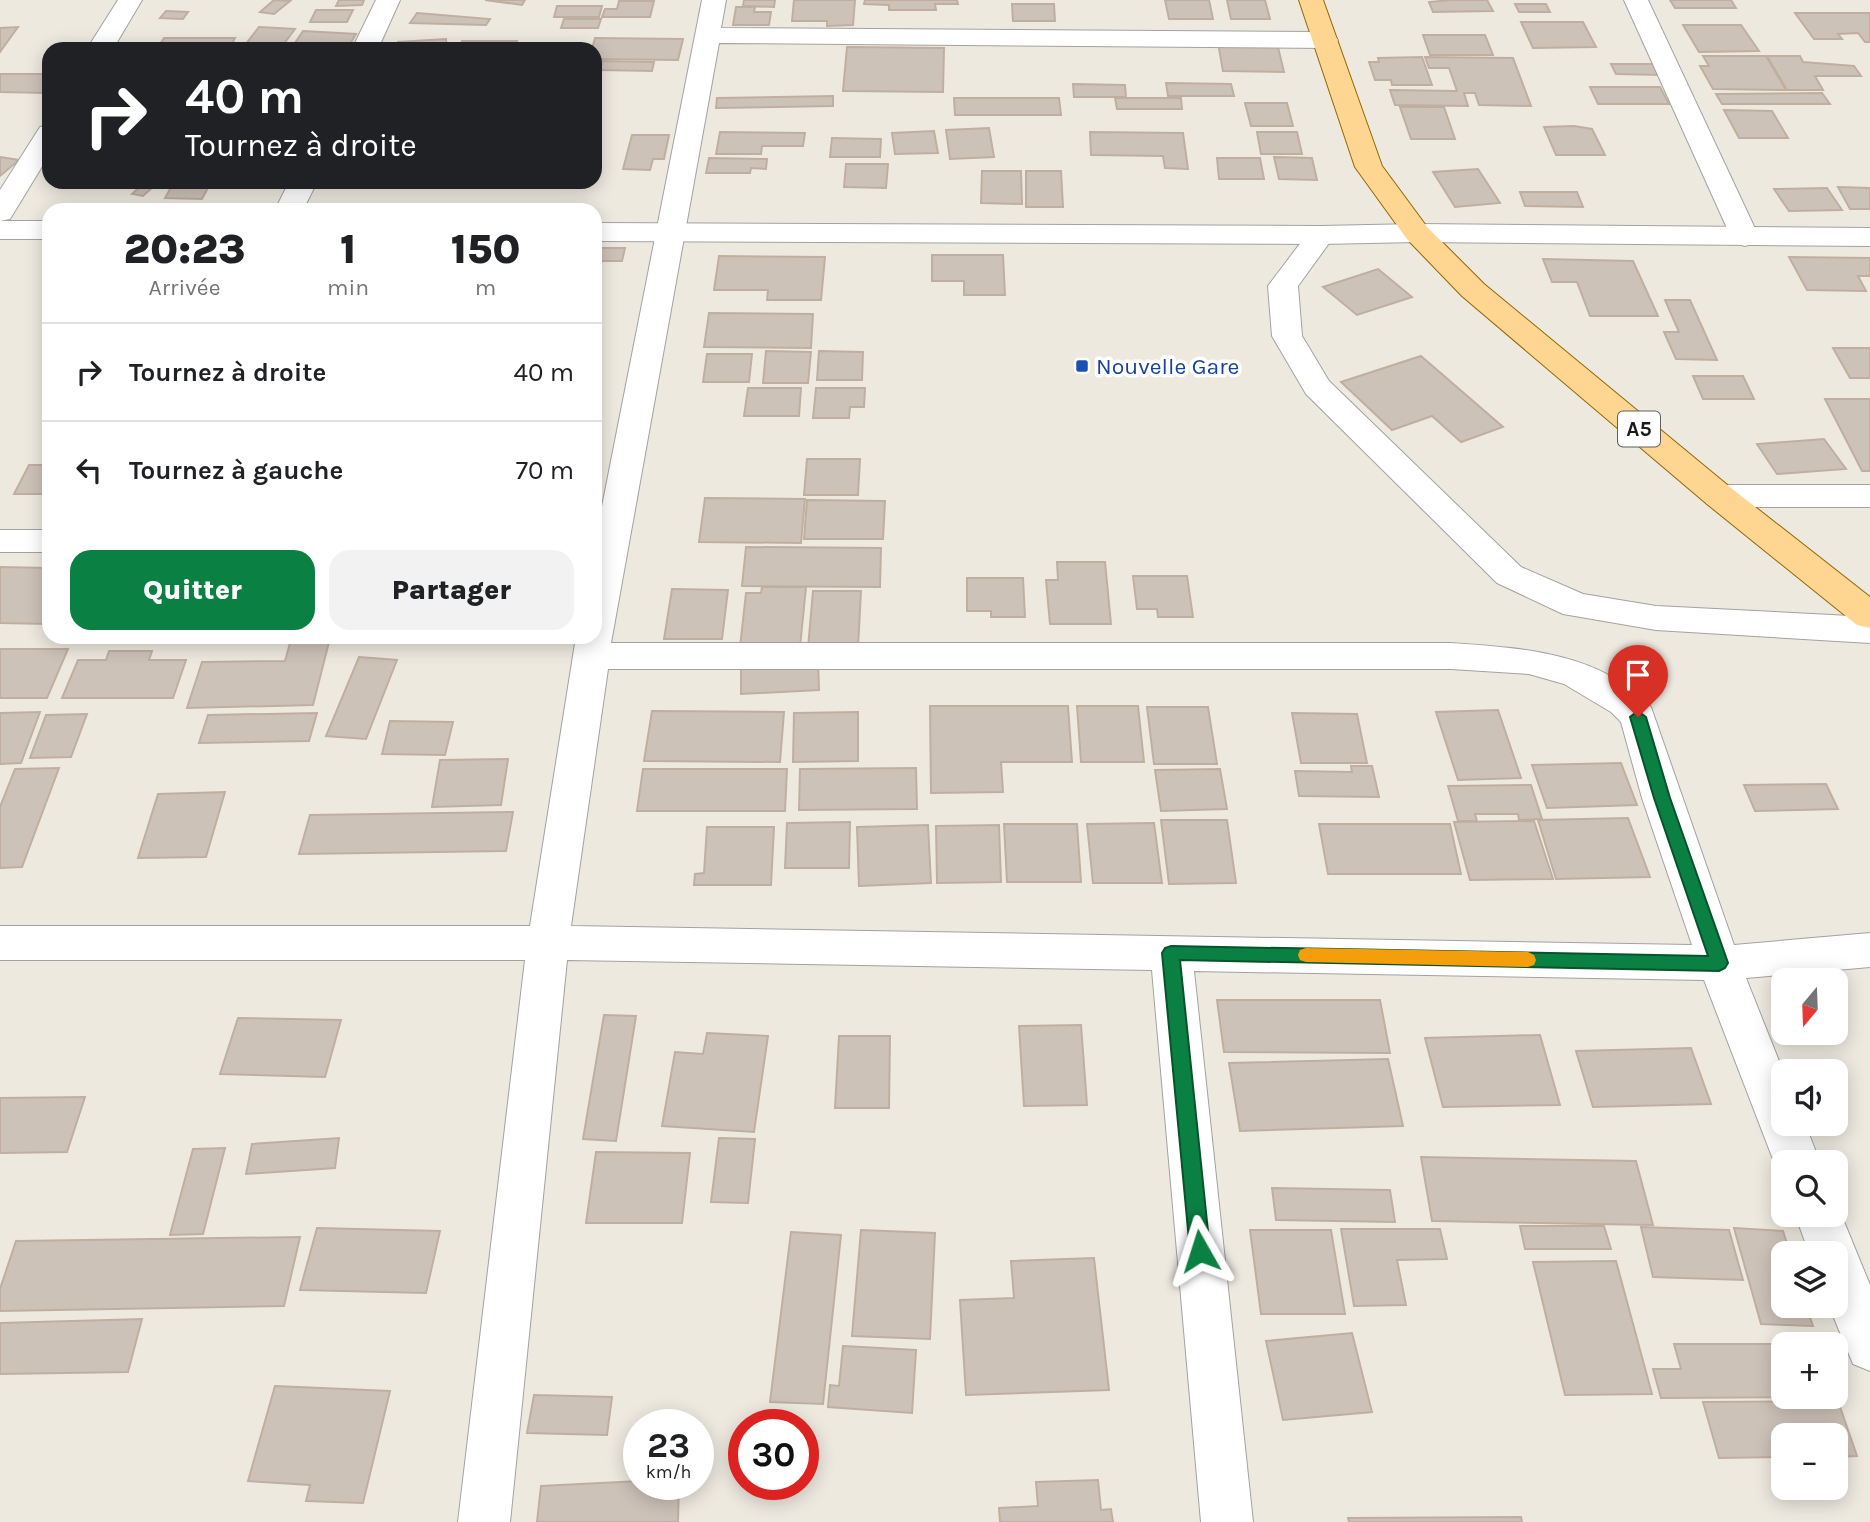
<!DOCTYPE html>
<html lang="fr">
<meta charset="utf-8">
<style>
:root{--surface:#fff;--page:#f2f2f2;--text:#202124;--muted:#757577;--line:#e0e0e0;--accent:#0b8043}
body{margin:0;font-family:Karla,sans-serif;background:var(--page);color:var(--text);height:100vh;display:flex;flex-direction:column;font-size:26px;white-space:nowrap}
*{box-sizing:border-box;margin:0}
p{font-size:23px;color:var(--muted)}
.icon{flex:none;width:38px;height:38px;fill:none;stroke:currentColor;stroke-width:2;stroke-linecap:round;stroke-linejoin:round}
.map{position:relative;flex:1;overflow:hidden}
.sheet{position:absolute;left:42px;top:203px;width:560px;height:441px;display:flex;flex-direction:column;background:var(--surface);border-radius:21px;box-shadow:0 4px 18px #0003}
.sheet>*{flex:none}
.guide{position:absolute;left:42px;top:42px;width:560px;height:147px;border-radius:21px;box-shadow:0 4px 18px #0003;background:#202124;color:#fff;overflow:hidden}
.needle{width:46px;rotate:199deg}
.controls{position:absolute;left:1771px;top:968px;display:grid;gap:14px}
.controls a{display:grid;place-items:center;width:77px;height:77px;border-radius:14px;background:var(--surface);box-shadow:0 4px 18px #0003;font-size:35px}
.speed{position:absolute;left:623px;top:1409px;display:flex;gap:14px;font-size:35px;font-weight:700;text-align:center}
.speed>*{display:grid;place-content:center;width:91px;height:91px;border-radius:50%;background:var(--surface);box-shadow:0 4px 18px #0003;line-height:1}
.speed small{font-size:18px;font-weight:400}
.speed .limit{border:10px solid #d22;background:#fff;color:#111}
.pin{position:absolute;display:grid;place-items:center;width:60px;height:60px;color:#fff;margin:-72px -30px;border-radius:50% 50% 50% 0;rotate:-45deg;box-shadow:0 0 7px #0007}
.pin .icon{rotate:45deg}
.me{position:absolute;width:77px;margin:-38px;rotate:354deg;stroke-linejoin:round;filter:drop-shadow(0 0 5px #0008)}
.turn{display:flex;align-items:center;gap:24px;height:147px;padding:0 28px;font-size:32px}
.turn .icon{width:91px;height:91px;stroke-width:2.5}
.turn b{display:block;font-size:49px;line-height:60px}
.eta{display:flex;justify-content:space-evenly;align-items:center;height:119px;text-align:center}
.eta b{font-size:42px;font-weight:800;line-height:49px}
.action{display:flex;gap:14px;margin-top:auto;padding:14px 28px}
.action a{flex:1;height:80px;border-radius:21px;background:var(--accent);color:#fff;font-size:28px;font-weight:800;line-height:80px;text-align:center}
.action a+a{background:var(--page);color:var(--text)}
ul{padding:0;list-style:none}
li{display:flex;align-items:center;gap:21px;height:98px;padding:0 28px;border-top:2px solid var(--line)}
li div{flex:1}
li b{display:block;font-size:26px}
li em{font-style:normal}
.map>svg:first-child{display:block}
.building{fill:#cdc2b8;stroke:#c0afa0;stroke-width:2}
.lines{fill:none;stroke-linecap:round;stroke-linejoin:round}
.minor-casing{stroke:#a2a2a2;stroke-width:2}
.tertiary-casing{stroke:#a2a2a2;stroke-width:2}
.primary-casing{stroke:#916700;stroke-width:2}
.minor{fill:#fff;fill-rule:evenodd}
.tertiary{fill:#fff;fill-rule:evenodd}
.primary{fill:#ffd592;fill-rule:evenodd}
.route{fill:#0b8043;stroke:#07532c;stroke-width:2}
.slow{fill:#f59e0b}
.transit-dot{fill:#1a4fb4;stroke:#fff;stroke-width:2.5}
.labels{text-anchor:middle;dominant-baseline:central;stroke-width:7;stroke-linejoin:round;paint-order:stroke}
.shield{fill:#fff;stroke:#5f5f5f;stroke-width:2}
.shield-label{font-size:21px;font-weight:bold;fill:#1b1b1b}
.transit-label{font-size:23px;fill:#164399;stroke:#fff;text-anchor:start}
</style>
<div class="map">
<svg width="1870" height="1522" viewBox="0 0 1870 1522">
<rect width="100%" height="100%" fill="#eee9df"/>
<g class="building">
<polygon points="274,0 290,1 274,14 260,12"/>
<polygon points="339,0 364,0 362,5 336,6"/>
<polygon points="485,0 525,0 522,5"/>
<polygon points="744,0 775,0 774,7 743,6"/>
<polygon points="794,0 855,0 853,25 827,26 827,21 792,21"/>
<polygon points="865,0 957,0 958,4 935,4 936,10 889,10 889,5 864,4"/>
<polygon points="1165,0 1209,0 1213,19 1169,19"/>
<polygon points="1227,0 1265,0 1270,19 1231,19"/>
<polygon points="1451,0 1487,0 1493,11 1433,12 1429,2"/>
<polygon points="1670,0 1731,0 1736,8 1675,8"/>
<polygon points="619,1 654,1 650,17 602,17 605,9 617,9"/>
<polygon points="1012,4 1054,4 1055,21 1013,21"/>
<polygon points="1515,4 1546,4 1550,12 1519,12"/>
<polygon points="557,6 602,6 599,17 554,17"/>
<polygon points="736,7 755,7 754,12 771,12 769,25 733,25"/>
<polygon points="316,10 353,10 347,22 310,22"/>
<polygon points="166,11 188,12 183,19 160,18"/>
<polygon points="417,13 490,19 486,25 410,23"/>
<polygon points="1795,13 1870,13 1870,42 1865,42 1858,33 1838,34 1842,39 1814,39"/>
<polygon points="564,19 601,19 598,28 561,28"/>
<polygon points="1521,22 1583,22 1596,47 1533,48"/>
<polygon points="1683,25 1741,25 1759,51 1699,52"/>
<polygon points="18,27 0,52 0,28"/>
<polygon points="259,27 295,29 280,49 242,49"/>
<polygon points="303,31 356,34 347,49 291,49"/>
<polygon points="1423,35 1485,35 1493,55 1430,55"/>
<polygon points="164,38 235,38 229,49 157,49"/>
<polygon points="595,38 683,39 678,60 595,59 595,49 592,49"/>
<polygon points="446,39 447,49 397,49 398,42"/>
<polygon points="462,41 517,41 515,49 460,49"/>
<polygon points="1218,43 1277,43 1284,72 1223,71"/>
<polygon points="847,47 944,48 943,92 843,91"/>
<polygon points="1703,56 1766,56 1786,90 1713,89 1700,66 1709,66"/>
<polygon points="1767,56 1800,56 1803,62 1854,66 1861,76 1815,76 1823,90 1787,90"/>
<polygon points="1422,57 1432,85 1392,85 1391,80 1375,80 1369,62 1379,62 1378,58"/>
<polygon points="1425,57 1513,58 1531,106 1479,105 1475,93 1464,93 1468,106 1395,105 1390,90 1457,91 1449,68 1429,68"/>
<polygon points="602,61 654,62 652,71 600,70"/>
<polygon points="1611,64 1657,64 1662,75 1616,74"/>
<polygon points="0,74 49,74 49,89 46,93 0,92"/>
<polygon points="1166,83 1231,84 1234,96 1168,96"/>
<polygon points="1073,84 1125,85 1126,97 1074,97"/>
<polygon points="1590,87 1660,87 1669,104 1598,104"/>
<polygon points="1822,93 1830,104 1722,104 1716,94"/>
<polygon points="833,96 833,106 716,108 717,98"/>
<polygon points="954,98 1059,98 1061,115 955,115"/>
<polygon points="1115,98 1181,98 1182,109 1117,109"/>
<polygon points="1245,103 1287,103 1293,126 1251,126"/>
<polygon points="1400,107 1444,107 1455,139 1411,139"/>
<polygon points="1724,110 1772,111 1788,138 1739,138"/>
<polygon points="1574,126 1592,129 1605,155 1556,155 1544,127"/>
<polygon points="989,128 994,157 950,159 946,130"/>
<polygon points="934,131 938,153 895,154 892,133"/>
<polygon points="720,132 805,133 803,146 762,146 761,154 716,154"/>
<polygon points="1090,132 1183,133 1188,169 1165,168 1163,156 1091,155"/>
<polygon points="1257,132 1297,132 1302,154 1261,154"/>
<polygon points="632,135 669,135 664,159 653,159 650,170 623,169"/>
<polygon points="832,138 881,139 880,157 830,157"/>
<polygon points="0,157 19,160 0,176"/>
<polygon points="1274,157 1312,158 1317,180 1279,179"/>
<polygon points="709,158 767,159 766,169 751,168 750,173 706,173"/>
<polygon points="1217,158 1260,158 1264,179 1219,179"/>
<polygon points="846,164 888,164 886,188 844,187"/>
<polygon points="1478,169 1500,203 1455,207 1433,172"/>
<polygon points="982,171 1021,171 1022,204 981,203"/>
<polygon points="1026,171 1061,171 1063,207 1026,207"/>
<polygon points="174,182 211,182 202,199 165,198"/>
<polygon points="246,182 266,182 263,188 243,188"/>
<polygon points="144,183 155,185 143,196 132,194"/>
<polygon points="1838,187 1870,188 1870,209 1850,209"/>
<polygon points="1827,188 1842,210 1789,211 1774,189"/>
<polygon points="1520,192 1577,192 1583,207 1525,206"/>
<polygon points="595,248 625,248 622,261 595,261"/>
<polygon points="932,255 1003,255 1005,295 964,295 964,281 932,281"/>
<polygon points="719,256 825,257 821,300 767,300 768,290 714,290"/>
<polygon points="1789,257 1870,258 1870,276 1858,276 1866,291 1807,290"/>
<polygon points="1543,259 1633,261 1658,316 1590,316 1577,282 1552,282"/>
<polygon points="1378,269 1412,297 1357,315 1323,287"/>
<polygon points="1665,300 1690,300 1717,360 1676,359 1664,332 1679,332"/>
<polygon points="709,313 813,314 811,348 704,347"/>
<polygon points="1833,348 1870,348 1870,378 1850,378"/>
<polygon points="766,351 811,352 808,383 763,383"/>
<polygon points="819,351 863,352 862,380 817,380"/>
<polygon points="707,354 752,354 749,382 703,382"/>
<polygon points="1421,356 1503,427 1461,442 1432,416 1392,430 1341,382"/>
<polygon points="1693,376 1743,376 1754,399 1703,399"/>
<polygon points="748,388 801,388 799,416 744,416"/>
<polygon points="816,388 865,388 864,407 850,407 849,418 813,418"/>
<polygon points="1825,399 1870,399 1870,471 1862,471"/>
<polygon points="1824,439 1846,469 1777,474 1757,444"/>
<polygon points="807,459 860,459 858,495 804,495"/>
<polygon points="29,465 49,465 49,494 14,494"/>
<polygon points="705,498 805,499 801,543 699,542"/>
<polygon points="807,500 885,501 883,539 804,539"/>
<polygon points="746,547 881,548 880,587 742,586"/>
<polygon points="1057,562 1105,562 1111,624 1050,624 1046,580 1058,580"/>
<polygon points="0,567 49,568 49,624 0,623"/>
<polygon points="1133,576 1187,576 1193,617 1158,617 1157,609 1137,609"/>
<polygon points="967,578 1023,578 1025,617 991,617 991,611 967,611"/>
<polygon points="762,587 806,587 800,647 740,647 746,593 761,593"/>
<polygon points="672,589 728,590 722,639 664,639"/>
<polygon points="813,591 861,591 858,648 808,648"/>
<polygon points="143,637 211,637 210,641 142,642"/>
<polygon points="329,642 313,705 187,708 202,662 285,661 290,643"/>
<polygon points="0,649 68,649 47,698 0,698"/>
<polygon points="109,651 152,651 149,660 186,660 173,698 62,698 78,660 106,660"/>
<polygon points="359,657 397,660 366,739 326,736"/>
<polygon points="818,658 819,690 741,694 741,661"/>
<polygon points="930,706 1068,706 1072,762 1001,762 1003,792 931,793"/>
<polygon points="1077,706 1138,706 1144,762 1081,762"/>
<polygon points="1147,707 1208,707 1217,764 1154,764"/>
<polygon points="1498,710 1521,778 1458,780 1436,712"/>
<polygon points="652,711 784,712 780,762 644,761"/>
<polygon points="40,712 21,763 0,764 0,713"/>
<polygon points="858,712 858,761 793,762 794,713"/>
<polygon points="317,713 309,741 199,743 208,715"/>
<polygon points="1292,713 1357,714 1367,763 1301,763"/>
<polygon points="87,714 71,757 30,758 46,715"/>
<polygon points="390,721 453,722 445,755 382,754"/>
<polygon points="508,759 501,805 432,807 440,760"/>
<polygon points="1621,763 1637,805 1547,808 1532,765"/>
<polygon points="1351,766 1372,766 1379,797 1299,796 1295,771 1352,772"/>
<polygon points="59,768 22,867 0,868 0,807 15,769"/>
<polygon points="916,768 917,809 799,810 800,769"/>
<polygon points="643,769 787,769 785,811 637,811"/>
<polygon points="1220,769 1227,809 1161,811 1155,770"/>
<polygon points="1826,784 1838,809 1755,811 1744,785"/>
<polygon points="1531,785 1542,819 1519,820 1518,814 1475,814 1477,821 1458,821 1448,786"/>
<polygon points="225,792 206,857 138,858 158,794"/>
<polygon points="513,812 506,851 299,854 310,815"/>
<polygon points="1628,818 1650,877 1556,879 1538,820"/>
<polygon points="1161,820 1227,820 1236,883 1169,884"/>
<polygon points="1534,821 1553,879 1470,880 1454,822"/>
<polygon points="850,822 849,868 785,868 787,823"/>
<polygon points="1154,823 1162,883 1093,883 1087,824"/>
<polygon points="1004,824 1077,824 1081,882 1007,882"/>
<polygon points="1319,824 1450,824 1461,874 1328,874"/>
<polygon points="928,825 931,883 859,886 857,827"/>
<polygon points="999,825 1001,882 937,883 936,826"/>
<polygon points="707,827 774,827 771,885 694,885 695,874 704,873"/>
<polygon points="1217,1000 1380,1000 1390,1053 1224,1052"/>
<polygon points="604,1015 636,1016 616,1141 583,1139"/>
<polygon points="238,1018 341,1020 325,1077 220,1074"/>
<polygon points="1081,1025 1087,1105 1024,1106 1019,1026"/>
<polygon points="707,1033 768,1036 754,1132 662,1126 675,1052 703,1054"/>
<polygon points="1540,1035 1560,1105 1443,1107 1425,1038"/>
<polygon points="839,1036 890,1036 889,1108 835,1108"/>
<polygon points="1691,1048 1711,1104 1593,1107 1576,1051"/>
<polygon points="1388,1059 1403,1126 1240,1131 1229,1063"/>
<polygon points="85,1097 67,1152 0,1153 0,1098"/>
<polygon points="339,1138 335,1168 246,1174 252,1144"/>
<polygon points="719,1138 755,1139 748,1203 711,1202"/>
<polygon points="225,1148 203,1234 170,1235 193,1149"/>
<polygon points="596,1152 690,1153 682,1223 586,1223"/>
<polygon points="1421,1157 1636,1161 1653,1225 1432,1221"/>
<polygon points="1272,1188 1390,1190 1395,1222 1276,1220"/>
<polygon points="1520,1226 1604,1226 1611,1249 1525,1249"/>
<polygon points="1641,1227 1729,1230 1743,1280 1653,1277"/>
<polygon points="317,1228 440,1231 426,1293 300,1290"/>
<polygon points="1734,1228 1783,1231 1790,1253 1783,1253 1783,1306 1806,1306 1813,1326 1761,1324"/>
<polygon points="1341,1229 1440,1229 1447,1259 1397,1260 1406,1305 1354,1306"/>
<polygon points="861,1230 935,1233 930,1339 852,1336"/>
<polygon points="1250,1230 1331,1230 1345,1314 1261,1314"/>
<polygon points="791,1232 841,1235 823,1404 770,1402"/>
<polygon points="300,1237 284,1306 0,1311 0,1289 16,1241"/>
<polygon points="1094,1258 1109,1390 966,1395 960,1300 1014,1298 1011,1261"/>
<polygon points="1616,1261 1652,1394 1565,1395 1533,1262"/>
<polygon points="142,1319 128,1372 0,1374 0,1323"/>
<polygon points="1352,1333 1372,1412 1283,1420 1266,1341"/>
<polygon points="1674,1344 1826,1344 1783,1344 1783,1396 1836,1396 1836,1371 1845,1397 1661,1398 1653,1369 1681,1369"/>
<polygon points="843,1346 916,1350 912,1413 828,1407 830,1385 839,1386"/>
<polygon points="275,1386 390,1391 363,1503 306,1501 310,1485 248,1481"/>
<polygon points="534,1395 612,1397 607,1435 527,1433"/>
<polygon points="1838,1401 1857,1456 1836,1457 1836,1435 1783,1435 1783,1457 1719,1458 1703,1402"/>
<polygon points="1098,1480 1101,1510 1111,1509 1113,1522 1000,1522 999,1508 1038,1506 1036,1482"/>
<polygon points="639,1481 639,1484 679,1484 678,1522 537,1522 541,1486"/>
<polygon points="1521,1517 1522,1522 1349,1522 1348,1518"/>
</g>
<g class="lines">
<g class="minor-casing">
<g id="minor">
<polygon points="118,0 142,0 113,49 87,49"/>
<polygon points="376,0 400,0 378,49 352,49"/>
<path d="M702 0H726L721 28 1325 32 1334 35 1338 40 1334 45 1325 48 719 43 611 643H1451C1522 648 1599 652 1651 707L1734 945 1870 933V967L1746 978 1783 1071V1124H1805L1820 1162H1783V1177L1774 1162 1704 980 1194 971 1253 1522H1201L1152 970 567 960 510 1522H458L525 960H0V926H530L576 637H595V542ZM608 669H1451L1529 674 1564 684 1611 712 1621 722 1642 798 1692 945 571 926Z"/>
<polygon points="1624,0 1648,0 1759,237 1755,243 1745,246 1735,243 1731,237"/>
<polygon points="49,125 49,155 10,219 0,221 0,190 40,127"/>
<polygon points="289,182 317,182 303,210 275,210"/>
<polygon points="1321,226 1331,229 1335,235 1298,286 1302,336 1329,381 1521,567 1583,594 1656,606 1870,617 1870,643 1656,630 1563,614 1497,583 1306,394 1272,336 1268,286 1311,229"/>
<polygon points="1719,485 1870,485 1870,507 1719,507 1707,504 1702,496 1707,488"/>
<rect x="0" y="530" width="49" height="22"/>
<polygon points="1836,1202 1870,1285 1870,1371 1853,1364 1829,1306 1836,1306 1836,1253 1809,1253 1795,1214 1836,1214"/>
</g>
</g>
<g class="tertiary-casing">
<g id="tertiary">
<rect x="0" y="221" width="49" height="18"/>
<polygon points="595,223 1321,226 1417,224 1870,228 1870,246 1417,242 1321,244 595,241"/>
</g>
</g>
<g class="primary-casing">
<polygon id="primary" points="1299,0 1323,0 1382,166 1427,227 1484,284 1731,488 1870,597 1870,628 1857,625 1707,504 1462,296 1407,239 1355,167"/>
</g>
<use href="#minor" class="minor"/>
<use href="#tertiary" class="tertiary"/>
<use href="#primary" class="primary"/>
</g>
<polygon class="route" points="1638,711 1646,717 1670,798 1728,963 1725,968 1719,971 1180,960 1210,1251 1207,1257 1200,1260 1193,1257 1190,1251 1162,953 1165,948 1171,946 1708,956 1654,798 1630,717"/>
<polygon class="slow" points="1306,948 1528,952 1534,955 1536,960 1534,965 1528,967 1306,962 1300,960 1298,955 1300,950"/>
<rect class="transit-dot" x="1075" y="359" width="14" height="14" rx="3.5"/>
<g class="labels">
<rect class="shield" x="1618" y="411.5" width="42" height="35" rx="5"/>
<g class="shield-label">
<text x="1639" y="429">A5</text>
</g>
<g class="transit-label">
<text x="1096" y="366">Nouvelle Gare</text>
</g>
</g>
</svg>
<div class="controls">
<a><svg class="needle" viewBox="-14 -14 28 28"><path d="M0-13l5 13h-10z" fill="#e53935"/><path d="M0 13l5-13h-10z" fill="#757577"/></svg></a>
<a><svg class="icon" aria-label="sound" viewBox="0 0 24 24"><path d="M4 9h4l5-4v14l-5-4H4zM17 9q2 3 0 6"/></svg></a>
<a><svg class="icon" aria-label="search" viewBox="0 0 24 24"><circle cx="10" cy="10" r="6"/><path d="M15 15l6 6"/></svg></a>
<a><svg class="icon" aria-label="layers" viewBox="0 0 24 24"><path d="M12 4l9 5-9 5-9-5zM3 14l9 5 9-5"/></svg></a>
<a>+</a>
<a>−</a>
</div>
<div class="speed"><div>23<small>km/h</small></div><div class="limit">30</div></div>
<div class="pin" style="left:1638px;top:717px;background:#d93025"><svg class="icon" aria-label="arrive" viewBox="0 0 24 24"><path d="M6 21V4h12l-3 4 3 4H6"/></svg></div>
<svg class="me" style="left:1200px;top:1251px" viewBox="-20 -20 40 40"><path d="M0-17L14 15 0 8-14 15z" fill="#0b8043" stroke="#fff" stroke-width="4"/></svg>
<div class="guide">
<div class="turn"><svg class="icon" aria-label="right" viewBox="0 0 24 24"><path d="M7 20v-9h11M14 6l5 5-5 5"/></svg><div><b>40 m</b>Tournez à droite</div></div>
</div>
<section class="sheet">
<div class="eta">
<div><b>20:23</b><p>Arrivée</p></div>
<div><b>1</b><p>min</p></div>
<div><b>150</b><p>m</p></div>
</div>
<ul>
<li><svg class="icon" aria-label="right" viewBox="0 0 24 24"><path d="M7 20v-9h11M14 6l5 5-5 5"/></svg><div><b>Tournez à droite</b></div><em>40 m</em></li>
<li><svg class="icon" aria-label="left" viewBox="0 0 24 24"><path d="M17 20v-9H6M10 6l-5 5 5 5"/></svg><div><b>Tournez à gauche</b></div><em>70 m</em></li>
</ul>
<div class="action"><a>Quitter</a><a>Partager</a></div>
</section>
</div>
